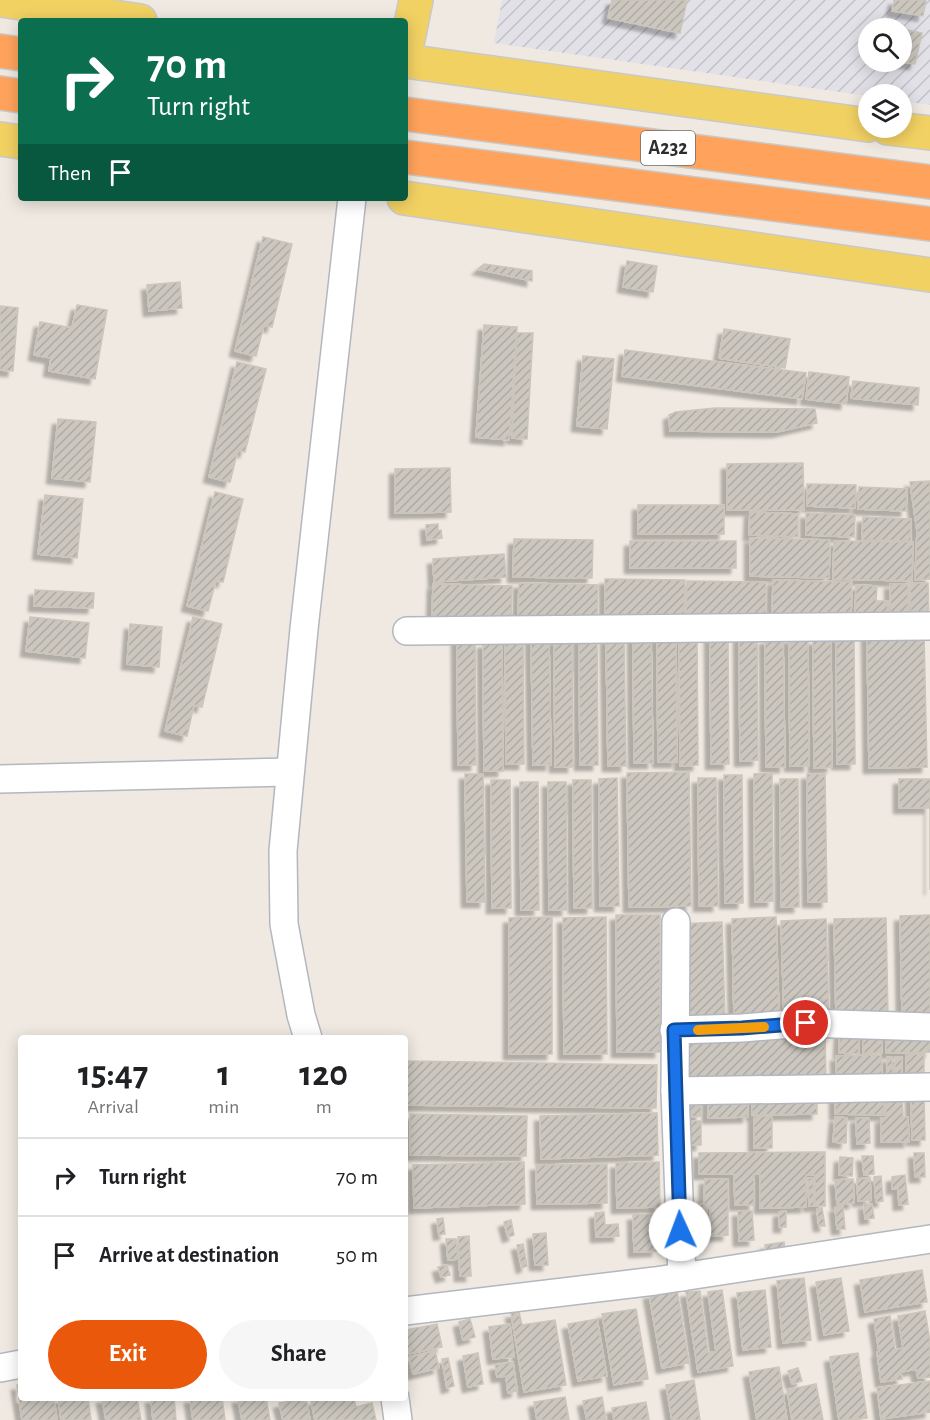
<!DOCTYPE html>
<style>
:root{--surface:#fff;--page:#f6f6f6;--text:#202124;--muted:#757577;--line:#e0e0e0;--accent:#ea580c}
body{margin:0;font-family:"Alegreya Sans",sans-serif;background:var(--page);color:var(--text);height:100vh;display:flex;flex-direction:column;font-size:22px;white-space:nowrap}
*{box-sizing:border-box;margin:0}
p{font-size:20px;color:var(--muted)}
.icon{flex:none;width:33px;height:33px;fill:none;stroke:currentColor;stroke-width:2;stroke-linecap:round;stroke-linejoin:round}
.map{position:relative;flex:1;overflow:hidden}
.details{position:absolute;left:18px;top:1035px;width:390px;height:366px;display:flex;flex-direction:column;background:var(--surface);border-radius:6px;box-shadow:0 3px 15px #0003}
.details>*{flex:none}
.banner{position:absolute;left:18px;top:18px;width:390px;height:183px;border-radius:6px;box-shadow:0 3px 15px #0003;background:#0b6e4f;color:#fff;overflow:hidden}
.buttons{position:absolute;left:858px;top:18px;display:grid;gap:12px}
.buttons a{display:grid;place-items:center;width:54px;height:54px;border-radius:50%;background:var(--surface);box-shadow:0 3px 15px #0003;font-size:30px}
.pin{position:absolute;display:grid;place-items:center;width:51px;height:51px;color:#fff;margin:-26px;border:3px solid #fff;border-radius:50%;box-shadow:0 2px 6px #0007}
.me{position:absolute;width:66px;margin:-33px;rotate:358deg;stroke-linejoin:round;filter:drop-shadow(0 0 4px #0008)}
.turn{display:flex;align-items:center;gap:21px;height:126px;padding:0 30px;font-size:27px}
.turn .icon{width:78px;height:78px;stroke-width:2.5}
.turn b{display:block;font-size:42px;line-height:51px}
.then{display:flex;align-items:center;height:57px;padding:0 30px;background:#0003;gap:12px;font-size:22px}
.eta{display:flex;justify-content:space-evenly;align-items:center;height:102px;text-align:center}
.eta b{font-size:36px;font-weight:600;line-height:42px}
.cta{display:flex;gap:12px;margin-top:auto;padding:12px 30px}
.cta a{flex:1;height:69px;border-radius:36px;background:var(--accent);color:#fff;font-size:24px;font-weight:600;line-height:69px;text-align:center}
.cta a+a{background:var(--page);color:var(--text)}
ul{padding:0;list-style:none}
li{display:flex;align-items:center;gap:18px;height:78px;padding:0 30px;border-top:2px solid var(--line)}
li div{flex:1}
li b{display:block;font-size:22px}
li em{font-style:normal}
.map>svg:first-child{display:block}
.industrial{fill:url(#industrial-furrows);fill-rule:evenodd}
.building{fill:url(#building-hatch);stroke:#cbc5ba;stroke-width:1.5;filter:url(#shadow)}
.lines{fill:none;stroke-linecap:round;stroke-linejoin:round}
.minor-casing{stroke:#b4b7c1;stroke-width:30}
.major-casing{stroke:#c9c9c9;stroke-width:36}
.highway-casing{stroke:#c9c9c9;stroke-width:36}
.minor{stroke:#fff;stroke-width:27}
.major{stroke:#f2d163;stroke-width:33}
.highway{stroke:#ffa35c;stroke-width:33}
.route-casing{stroke:#114b97;stroke-width:15}
.route{stroke:#1a73e8;stroke-width:10}
.slow{stroke:#f59e0b;stroke-width:10}
.labels{text-anchor:middle;dominant-baseline:central;stroke-width:6;stroke-linejoin:round;paint-order:stroke}
.shield{fill:#fff;stroke:#6d6d6d;stroke-width:1.5}
.shield-label{font-size:20px;font-weight:bold;fill:#2e2e2e}
</style>
<div class="map">
<svg width="930" height="1420" viewBox="0 0 930 1420">
<defs>
<pattern id="industrial-furrows" width="10" height="10" patternUnits="userSpaceOnUse" patternTransform="scale(1.5)"><rect width="10" height="10" fill="#e3e1e8"/><path d="M-1 1l2-2M0 10L10 0M9 11l2-2" fill="none" stroke="#c3c1c7"/></pattern>
<pattern id="building-hatch" width="6" height="6" patternUnits="userSpaceOnUse" patternTransform="scale(1.5)"><rect width="6" height="6" fill="#cbc7bf"/><path d="M-1 1l2-2M0 6l6-6M5 7l2-2" fill="none" stroke="#afaba4"/></pattern>
<filter id="shadow"><feDropShadow dx="-5.5" dy="5.5" stdDeviation="1.5" flood-color="#0004"/></filter>
</defs>
<rect width="100%" height="100%" fill="#efe9e1"/>
<path class="industrial" d="M502 0H930V105L902 101V94H868V96L494 43ZM868 28H902V62H868Z"/>
<g class="building">
<polygon points="612,0 687,0 680,33 608,18"/>
<polygon points="894,0 926,0 923,16 892,11"/>
<polygon points="902,29 922,33 915,64 901,62"/>
<polygon points="263,237 292,244 272,327 264,325 256,356 235,351"/>
<polygon points="627,261 657,266 653,292 623,287"/>
<polygon points="484,264 532,271 532,281 478,269"/>
<polygon points="180,282 182,308 149,311 147,285"/>
<polygon points="77,305 107,310 95,379 49,371 51,358 34,355 40,322 72,328"/>
<polygon points="0,306 18,308 13,371 0,370"/>
<polygon points="484,325 517,327 509,440 476,437"/>
<polygon points="724,329 790,339 785,368 719,358"/>
<polygon points="517,333 533,333 527,439 512,438"/>
<polygon points="625,350 806,373 802,399 622,376"/>
<polygon points="583,356 614,359 607,429 577,426"/>
<polygon points="237,362 266,369 245,452 238,450 230,482 209,477"/>
<polygon points="809,372 849,377 846,404 806,399"/>
<polygon points="853,381 919,388 918,405 851,398"/>
<polygon points="715,408 815,409 817,423 777,432 670,431 669,415 676,412"/>
<polygon points="58,419 96,422 90,482 52,478"/>
<polygon points="803,463 804,510 727,510 727,464"/>
<polygon points="450,468 451,512 395,513 395,469"/>
<polygon points="930,481 930,579 915,580 917,531 910,482"/>
<polygon points="807,484 856,485 855,508 807,506"/>
<polygon points="859,487 907,489 906,511 858,509"/>
<polygon points="215,492 243,499 223,582 216,580 208,611 187,606"/>
<polygon points="45,495 83,499 77,558 38,554"/>
<rect x="638" y="505" width="86" height="29"/>
<polygon points="750,512 798,514 798,537 749,535"/>
<polygon points="806,513 855,515 854,537 806,535"/>
<polygon points="863,517 911,519 911,541 862,540"/>
<polygon points="438,524 438,531 441,530 442,538 427,540 426,525"/>
<polygon points="750,538 830,540 829,578 750,576"/>
<polygon points="514,539 593,540 592,578 513,577"/>
<rect x="630" y="541" width="106" height="27"/>
<polygon points="834,541 913,542 912,581 833,579"/>
<polygon points="504,554 506,577 434,582 433,559"/>
<polygon points="605,579 685,580 684,618 605,617"/>
<polygon points="773,580 852,582 851,620 772,619"/>
<polygon points="687,581 766,582 766,621 686,619"/>
<polygon points="519,583 598,585 597,623 518,621"/>
<polygon points="910,583 928,583 929,620 911,621"/>
<polygon points="433,584 512,586 511,624 432,622"/>
<polygon points="890,584 908,584 908,621 891,622"/>
<polygon points="856,585 877,586 876,601 888,601 887,622 855,620"/>
<polygon points="35,590 94,593 93,608 34,606"/>
<polygon points="30,617 89,623 85,658 26,651"/>
<polygon points="193,617 222,624 202,707 194,705 187,736 165,731"/>
<polygon points="130,624 162,627 159,667 127,664"/>
<polygon points="757,632 758,760 740,761 739,633"/>
<polygon points="924,633 927,767 869,768 867,635"/>
<polygon points="657,634 676,634 677,762 658,762"/>
<polygon points="633,635 651,635 653,763 634,763"/>
<polygon points="505,636 523,636 524,764 506,764"/>
<polygon points="597,636 598,765 580,765 579,637"/>
<polygon points="710,636 728,636 729,764 711,764"/>
<polygon points="836,636 854,636 855,764 837,764"/>
<polygon points="457,637 475,637 476,765 458,765"/>
<polygon points="531,637 549,637 551,765 533,765"/>
<polygon points="697,637 698,765 680,766 679,638"/>
<polygon points="606,638 624,638 626,766 608,766"/>
<polygon points="789,638 808,638 809,766 790,766"/>
<polygon points="554,639 572,639 573,767 555,767"/>
<polygon points="765,639 783,639 785,767 766,767"/>
<polygon points="831,639 832,767 814,768 813,640"/>
<polygon points="483,643 502,643 503,771 484,771"/>
<polygon points="689,772 691,906 629,907 627,773"/>
<polygon points="772,773 773,901 755,902 754,774"/>
<polygon points="465,774 483,774 485,902 467,902"/>
<polygon points="807,774 825,774 827,902 808,902"/>
<polygon points="724,775 742,775 743,903 725,903"/>
<polygon points="617,778 619,906 600,906 599,779"/>
<polygon points="698,778 716,778 718,906 699,906"/>
<polygon points="780,779 798,779 799,907 781,907"/>
<polygon points="899,779 930,779 930,890 930,808 899,808"/>
<polygon points="491,780 510,780 511,908 492,908"/>
<polygon points="573,780 591,780 592,908 574,908"/>
<polygon points="520,782 538,782 539,910 521,910"/>
<polygon points="548,782 566,782 567,910 549,910"/>
<polygon points="616,915 660,915 660,1052 617,1052"/>
<polygon points="930,915 930,1013 902,1014 900,916"/>
<polygon points="552,917 552,1054 509,1054 509,918"/>
<polygon points="606,917 607,1054 564,1054 563,918"/>
<polygon points="776,917 779,1015 734,1017 732,919"/>
<polygon points="886,918 888,1016 836,1017 834,919"/>
<polygon points="826,919 829,1017 784,1018 781,921"/>
<polygon points="722,922 725,1020 680,1022 678,924"/>
<rect x="863" y="1028" width="19" height="25"/>
<polygon points="825,1029 826,1084 678,1087 677,1032"/>
<polygon points="840,1029 859,1029 859,1054 839,1053"/>
<polygon points="929,1029 930,1052 886,1053 886,1030"/>
<rect x="906" y="1054" width="18" height="25"/>
<polygon points="881,1055 882,1082 837,1083 836,1056"/>
<polygon points="887,1057 892,1057 893,1082 887,1082"/>
<rect x="895" y="1057" width="7" height="18"/>
<polygon points="405,1061 657,1065 656,1108 405,1105"/>
<polygon points="924,1090 925,1140 912,1140 911,1091"/>
<polygon points="835,1091 884,1092 884,1115 835,1114"/>
<polygon points="708,1092 748,1092 748,1117 708,1118"/>
<polygon points="817,1093 817,1114 752,1115 752,1094"/>
<polygon points="902,1093 903,1117 908,1117 909,1142 881,1142 881,1118 886,1118 885,1094"/>
<polygon points="701,1094 701,1116 681,1117 681,1095"/>
<polygon points="657,1113 658,1155 541,1159 540,1116"/>
<polygon points="410,1114 527,1116 526,1156 410,1155"/>
<rect x="754" y="1116" width="18" height="32"/>
<polygon points="835,1117 847,1118 846,1143 833,1142"/>
<polygon points="856,1118 869,1118 870,1143 857,1144"/>
<rect x="682" y="1121" width="19" height="24"/>
<polygon points="825,1152 825,1206 815,1206 815,1175 806,1175 806,1207 760,1208 760,1174 754,1174 754,1205 735,1205 734,1174 699,1174 699,1153"/>
<polygon points="914,1153 924,1153 925,1177 915,1177"/>
<polygon points="862,1156 873,1156 874,1174 864,1175"/>
<polygon points="840,1157 853,1158 852,1176 839,1175"/>
<polygon points="524,1162 525,1204 414,1208 413,1165"/>
<polygon points="659,1162 660,1207 617,1208 616,1163"/>
<polygon points="607,1164 607,1203 537,1204 536,1165"/>
<polygon points="905,1175 908,1204 899,1205 898,1188 892,1189 892,1177"/>
<polygon points="881,1176 883,1201 876,1202 874,1177"/>
<polygon points="808,1178 813,1178 814,1206 809,1206"/>
<polygon points="870,1178 871,1200 858,1201 857,1179"/>
<polygon points="705,1179 728,1179 728,1235 711,1236 710,1207 707,1208 707,1235 682,1236 682,1204 704,1204"/>
<polygon points="853,1179 854,1203 837,1204 835,1180"/>
<polygon points="864,1204 872,1204 874,1218 865,1219"/>
<polygon points="843,1206 845,1229 837,1229 835,1207"/>
<polygon points="822,1208 825,1226 819,1226 817,1209"/>
<polygon points="738,1211 752,1211 754,1240 739,1241"/>
<polygon points="786,1211 786,1227 779,1227 779,1212"/>
<polygon points="604,1212 605,1225 618,1224 619,1236 596,1237 595,1213"/>
<polygon points="655,1214 657,1251 634,1252 633,1215"/>
<polygon points="443,1218 445,1234 439,1235 437,1219"/>
<polygon points="511,1220 514,1235 508,1237 504,1222"/>
<polygon points="546,1233 548,1265 535,1265 533,1234"/>
<polygon points="469,1236 471,1276 460,1276 458,1237"/>
<polygon points="446,1239 456,1239 458,1259 448,1260"/>
<polygon points="784,1242 785,1250 766,1253 765,1245"/>
<polygon points="523,1244 527,1266 522,1268 517,1245"/>
<polygon points="447,1265 450,1275 441,1277 438,1267"/>
<polygon points="922,1270 927,1302 865,1312 860,1280"/>
<polygon points="804,1278 811,1340 783,1343 777,1281"/>
<polygon points="841,1278 849,1331 824,1335 816,1282"/>
<polygon points="677,1290 689,1363 662,1368 649,1294"/>
<polygon points="722,1290 733,1366 698,1372 686,1292 700,1291 708,1353 716,1352 708,1292"/>
<polygon points="765,1290 771,1347 743,1350 737,1293"/>
<polygon points="636,1309 648,1379 614,1385 602,1314"/>
<polygon points="925,1311 930,1341 930,1377 918,1378 916,1369 901,1372 902,1379 881,1382 877,1352 879,1352 874,1319 890,1316 895,1350 903,1348 898,1316"/>
<polygon points="519,1312 522,1325 555,1320 566,1385 524,1392 511,1313"/>
<polygon points="470,1319 475,1337 463,1340 459,1322"/>
<polygon points="597,1319 607,1376 578,1381 568,1324"/>
<polygon points="437,1324 442,1347 407,1354 405,1330"/>
<polygon points="510,1324 514,1357 493,1359 489,1327"/>
<polygon points="435,1351 439,1368 413,1374 409,1357"/>
<polygon points="478,1353 483,1384 468,1387 463,1356"/>
<polygon points="858,1353 867,1418 839,1420 830,1357"/>
<polygon points="448,1358 454,1386 447,1388 442,1359"/>
<polygon points="513,1362 517,1391 508,1393 506,1376 497,1377 495,1365"/>
<polygon points="779,1367 787,1420 757,1420 749,1372"/>
<polygon points="798,1368 802,1381 792,1384 788,1371"/>
<polygon points="694,1380 700,1420 672,1420 666,1385"/>
<polygon points="930,1381 930,1412 881,1419 877,1388"/>
<polygon points="816,1384 823,1420 792,1420 787,1390"/>
<polygon points="17,1385 21,1385 21,1398 54,1398 57,1420 22,1420"/>
<polygon points="565,1397 569,1420 537,1420 534,1402"/>
<polygon points="602,1397 606,1420 587,1420 583,1401"/>
<polygon points="58,1398 88,1398 91,1420 61,1420"/>
<polygon points="102,1398 137,1398 141,1420 106,1420"/>
<polygon points="151,1398 174,1398 176,1420 153,1420"/>
<polygon points="190,1398 222,1398 225,1420 193,1420"/>
<polygon points="238,1398 266,1398 270,1420 242,1420"/>
<polygon points="306,1398 310,1420 283,1420 279,1403"/>
<polygon points="327,1398 334,1398 335,1401 341,1400 340,1398 354,1398 356,1407 372,1403 376,1420 315,1420 311,1401"/>
<polygon points="646,1402 649,1420 614,1420 612,1408"/>
</g>
<g class="lines">
<g class="minor-casing">
<g id="minor">
<polyline points="407,631 930,626"/>
<polyline points="0,779 290,772"/>
<polyline points="676,922 675,1091 682,1277"/>
<polyline points="674,1030 742,1028 805,1023 930,1027"/>
<polyline points="308,1038 301,1015 284,924 283,851 304,629 352,198"/>
<polyline points="675,1091 930,1087"/>
<polyline points="405,1311 655,1281 930,1239"/>
<polyline points="0,1368 21,1364"/>
<polyline points="395,1398 398,1420"/>
</g>
</g>
<g class="major-casing">
<g id="major">
<polyline points="1,0 140,21"/>
<polyline points="405,54 416,0"/>
<polyline points="405,61 868,125"/>
<polyline points="888,128 930,133"/>
<polyline points="0,139 21,142"/>
<polyline points="404,198 930,275"/>
</g>
</g>
<g class="highway-casing">
<g id="highway">
<polyline points="0,51 21,54"/>
<polyline points="0,93 21,96"/>
<polyline points="405,114 930,182"/>
<polyline points="405,157 930,224"/>
</g>
</g>
<use href="#minor" class="minor"/>
<use href="#major" class="major"/>
<use href="#highway" class="highway"/>
</g>
<g class="lines">
<g class="route-casing">
<polyline id="route" points="680,1230 674,1030 742,1028 806,1023"/>
</g>
<use href="#route" class="route"/>
<polyline class="slow" points="698,1030 764,1027"/>
</g>
<g class="labels">
<rect class="shield" x="641" y="131" width="54" height="34" rx="4.5"/>
<g class="shield-label">
<text x="668" y="148">A232</text>
</g>
</g>
</svg>
<div class="buttons">
<a><svg class="icon" aria-label="search" viewBox="0 0 24 24"><circle cx="10" cy="10" r="6"/><path d="M15 15l6 6"/></svg></a>
<a><svg class="icon" aria-label="layers" viewBox="0 0 24 24"><path d="M12 4l9 5-9 5-9-5zM3 14l9 5 9-5"/></svg></a>
</div>
<div class="pin" style="left:806px;top:1023px;background:#d93025"><svg class="icon" aria-label="arrive" viewBox="0 0 24 24"><path d="M6 21V4h12l-3 4 3 4H6"/></svg></div>
<svg class="me" style="left:680px;top:1230px" viewBox="-20 -20 40 40"><circle r="19" fill="#fff"/><path d="M0-13L10 11 0 6-10 11z" fill="#1a73e8"/></svg>
<div class="banner">
<div class="turn"><svg class="icon" aria-label="right" viewBox="0 0 24 24"><path d="M7 20v-9h11M14 6l5 5-5 5"/></svg><div><b>70 m</b>Turn right</div></div>
<div class="then">Then<svg class="icon" aria-label="arrive" viewBox="0 0 24 24"><path d="M6 21V4h12l-3 4 3 4H6"/></svg></div>
</div>
<section class="details">
<div class="eta">
<div><b>15:47</b><p>Arrival</p></div>
<div><b>1</b><p>min</p></div>
<div><b>120</b><p>m</p></div>
</div>
<ul>
<li><svg class="icon" aria-label="right" viewBox="0 0 24 24"><path d="M7 20v-9h11M14 6l5 5-5 5"/></svg><div><b>Turn right</b></div><em>70 m</em></li>
<li><svg class="icon" aria-label="arrive" viewBox="0 0 24 24"><path d="M6 21V4h12l-3 4 3 4H6"/></svg><div><b>Arrive at destination</b></div><em>50 m</em></li>
</ul>
<div class="cta"><a>Exit</a><a>Share</a></div>
</section>
</div>
